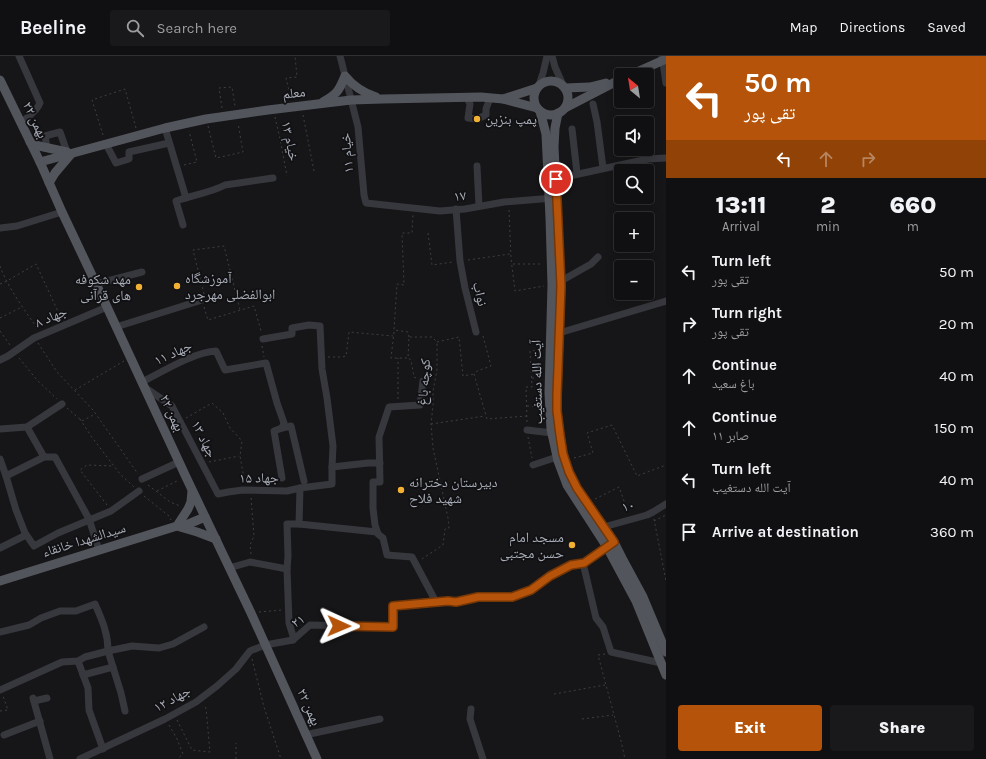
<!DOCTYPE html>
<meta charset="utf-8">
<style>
:root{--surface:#101012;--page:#19191b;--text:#f1f3f6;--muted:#9c9d9f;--line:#303032;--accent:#b45309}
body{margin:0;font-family:Karla,"Noto Naskh Arabic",sans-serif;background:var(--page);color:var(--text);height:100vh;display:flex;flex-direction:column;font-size:15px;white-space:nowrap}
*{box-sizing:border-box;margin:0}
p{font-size:13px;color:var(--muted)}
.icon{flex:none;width:22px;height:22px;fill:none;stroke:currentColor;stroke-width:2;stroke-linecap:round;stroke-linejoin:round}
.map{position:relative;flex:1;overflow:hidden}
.sheet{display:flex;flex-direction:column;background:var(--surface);width:320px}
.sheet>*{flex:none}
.banner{background:#b45309;color:#fff;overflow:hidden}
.needle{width:26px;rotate:330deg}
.fabs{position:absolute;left:614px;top:12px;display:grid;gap:8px}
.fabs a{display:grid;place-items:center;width:40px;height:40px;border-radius:4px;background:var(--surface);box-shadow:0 2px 10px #0003,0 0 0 1px var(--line);font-size:20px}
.pin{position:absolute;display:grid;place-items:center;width:34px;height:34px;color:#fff;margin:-17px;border:2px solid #fff;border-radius:50%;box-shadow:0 1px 4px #0007}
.me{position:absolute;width:44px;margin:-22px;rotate:91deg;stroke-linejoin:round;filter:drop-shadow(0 0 3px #0008)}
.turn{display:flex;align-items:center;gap:14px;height:84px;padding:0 12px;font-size:18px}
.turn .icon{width:52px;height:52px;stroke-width:2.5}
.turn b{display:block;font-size:28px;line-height:34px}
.lanes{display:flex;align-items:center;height:38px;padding:0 12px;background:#0003;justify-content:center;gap:20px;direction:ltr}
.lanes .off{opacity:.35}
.eta{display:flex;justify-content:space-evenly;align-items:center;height:68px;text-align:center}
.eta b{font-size:24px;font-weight:800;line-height:28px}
.primary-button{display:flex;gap:8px;margin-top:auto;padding:8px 12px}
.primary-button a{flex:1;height:46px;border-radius:4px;background:var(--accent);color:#fff;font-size:16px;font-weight:800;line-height:46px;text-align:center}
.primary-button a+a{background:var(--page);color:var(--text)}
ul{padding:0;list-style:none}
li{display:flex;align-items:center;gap:12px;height:52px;padding:0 12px}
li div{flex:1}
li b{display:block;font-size:15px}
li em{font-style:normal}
header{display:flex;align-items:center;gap:24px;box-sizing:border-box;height:56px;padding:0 20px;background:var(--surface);border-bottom:1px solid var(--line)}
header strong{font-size:19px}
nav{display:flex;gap:22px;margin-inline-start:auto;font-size:14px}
.search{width:280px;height:36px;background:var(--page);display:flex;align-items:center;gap:10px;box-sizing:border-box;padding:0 14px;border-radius:4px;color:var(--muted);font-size:15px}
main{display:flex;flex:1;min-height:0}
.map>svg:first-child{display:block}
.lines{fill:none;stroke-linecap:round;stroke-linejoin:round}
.path{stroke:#3d3f44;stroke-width:1;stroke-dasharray:2 3;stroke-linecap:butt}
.minor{stroke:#37383d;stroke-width:7}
.major{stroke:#53555c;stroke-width:9}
.route-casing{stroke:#753606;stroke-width:10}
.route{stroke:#b45309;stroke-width:7}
.poi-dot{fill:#f2b134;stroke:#111113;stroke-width:1.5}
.labels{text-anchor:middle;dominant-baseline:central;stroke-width:3.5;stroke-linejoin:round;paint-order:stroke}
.street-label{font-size:14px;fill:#a8adb8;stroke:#111113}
.poi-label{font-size:14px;fill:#a8adb8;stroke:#111113;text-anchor:start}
</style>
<header>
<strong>Beeline</strong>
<div class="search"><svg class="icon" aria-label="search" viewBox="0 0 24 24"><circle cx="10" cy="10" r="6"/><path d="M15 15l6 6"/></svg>Search here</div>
<nav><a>Map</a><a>Directions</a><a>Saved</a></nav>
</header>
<main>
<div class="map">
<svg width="666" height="703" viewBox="0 0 666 703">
<rect width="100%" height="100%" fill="#161618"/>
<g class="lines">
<g class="path">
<polyline points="291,43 286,22 297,21 295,0"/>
<polyline points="222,52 219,32 232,31 235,50"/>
<polyline points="303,59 314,115"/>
<polyline points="275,61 280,83 287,120"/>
<polyline points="208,70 216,102 243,96 238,67"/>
<polyline points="103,79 92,44 125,33 136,72"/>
<polyline points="184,109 197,106 189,75"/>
<polyline points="509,154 511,202 515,235 544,230"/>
<polyline points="428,177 432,209 453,206"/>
<polyline points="468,204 510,198"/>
<polyline points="513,208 543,208"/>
<path d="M0 210C8 232 24 253 37 272"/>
<polyline points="0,228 7,225 36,208 61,262"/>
<polyline points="204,238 193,194 224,190 240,254"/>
<polyline points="204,251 208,264 254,250 261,275"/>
<polyline points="0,262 22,251"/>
<polyline points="0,275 10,289"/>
<polyline points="394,276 391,302 407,302"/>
<polyline points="483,280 491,310 477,315 474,318 487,363 527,360"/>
<polyline points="409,281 408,276 394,274 397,228 404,229 402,177 412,177 413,159"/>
<polyline points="437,286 459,281 463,320 474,318"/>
<polyline points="38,287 57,316 93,354 138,418"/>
<polyline points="262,290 264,301"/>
<polyline points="328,301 342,301 346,300 349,276 393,280"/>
<polyline points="19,302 37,324 57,343"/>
<polyline points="416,322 414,321 411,304 408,302 409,281 432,281 436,285"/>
<polyline points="532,322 541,322"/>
<polyline points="75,334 124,305"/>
<polyline points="398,343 398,302"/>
<polyline points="527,350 542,351"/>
<polyline points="67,352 82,365 95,358"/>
<polyline points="186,362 212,347 223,357 230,372 242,385 240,400 245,428"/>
<polyline points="80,363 91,380 120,418 134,431"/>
<polyline points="527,366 526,331 532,331 530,295 541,294"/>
<polyline points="431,368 485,360"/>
<polyline points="528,381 532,402"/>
<polyline points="574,402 593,397 587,377 612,369 637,420 666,409"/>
<polyline points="209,406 239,400"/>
<polyline points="148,429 170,446 180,450"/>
<polyline points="157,435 179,424"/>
<polyline points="144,440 169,460 171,464"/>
<polyline points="595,443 619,431 628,456"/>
<polyline points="107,449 80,414 87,409 114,410"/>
<polyline points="654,463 666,525"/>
<polyline points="654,465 666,459"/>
<polyline points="251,498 250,489 254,480 251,441"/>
<polyline points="422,503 443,489 445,473 449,472 448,462 433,392 431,368 433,350 433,335 437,314 437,286"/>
<polyline points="259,556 282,554"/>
<polyline points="605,598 598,599 621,685 625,703"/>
<polyline points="252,603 264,651 281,703"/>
<polyline points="554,638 605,629"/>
<polyline points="0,655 8,654 3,640"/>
<polyline points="582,663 613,659"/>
<polyline points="177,664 192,694 210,696 206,652 202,650"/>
<polyline points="169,669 177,683 183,698 177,703"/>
<polyline points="236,703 236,687"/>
</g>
<g class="minor">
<path d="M19 0 40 47C37 55 28 61 21 67"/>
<polyline points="340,0 358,71 364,139 366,147 440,155 465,153 504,146 553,142"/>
<polyline points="552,0 555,11 563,29"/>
<polyline points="662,0 666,27"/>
<polyline points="539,29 543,17 547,0"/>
<polyline points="467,41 470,48 468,62 477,63 486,59 486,53 490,42"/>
<polyline points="593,48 597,66 603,112"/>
<polyline points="165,72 186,142"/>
<polyline points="572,73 577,117"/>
<polyline points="106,88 116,107 129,103 129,96 169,87"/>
<polyline points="47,92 45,80 60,76 67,96"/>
<polyline points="477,110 479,150"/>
<polyline points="551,124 648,103 666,102"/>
<polyline points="456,153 460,205 465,232 476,276"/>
<path d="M183 169 176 145C192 139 210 137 225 129L273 122"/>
<polyline points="0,172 17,170 62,156"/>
<polyline points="556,226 561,225 591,208 598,201"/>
<polyline points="96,228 142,216"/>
<polyline points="116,271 202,244"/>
<polyline points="555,277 559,277 666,245"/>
<polyline points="263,283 292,278 292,272 309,269 320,270 322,313 327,342 333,390 332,411"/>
<polyline points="0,304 8,300 34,282 107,251"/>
<polyline points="423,325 420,349 389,351 379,381 380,426 373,426 373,452 375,469 378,478 383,482 387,499 412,501 436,546"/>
<path d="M142 326C162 316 194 296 216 295L225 314 266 307 277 347 284 367 282 372 274 375 282 422"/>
<polyline points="144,331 172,350 218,438 228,436 243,434 287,435 300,432"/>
<polyline points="27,371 44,401"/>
<polyline points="282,372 291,370 304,425"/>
<polyline points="0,373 27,371 62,348"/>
<polyline points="527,374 552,377"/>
<polyline points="0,403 6,420 44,401 55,401 89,463 99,494"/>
<polyline points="533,409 557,401"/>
<polyline points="6,420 16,454 25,477 34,490 58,477 111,455 139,435"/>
<polyline points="142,423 179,406"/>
<polyline points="600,472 647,459 653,456 666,448"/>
<polyline points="377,476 299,468 300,432 332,428 332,411 368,407 380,407"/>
<polyline points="0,492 26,479"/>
<polyline points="583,507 596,562 603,571 611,596 661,607"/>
<polyline points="229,512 250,506 287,513"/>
<path d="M0 576 29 569 41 562 60 555H76L95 548C102 564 108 577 108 595L85 601 78 605 62 606 0 634"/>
<polyline points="293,584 293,580 289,567 287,513 288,500 287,468 299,468"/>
<polyline points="78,605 88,632 89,654 103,693"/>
<polyline points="83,619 113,611"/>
<polyline points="33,642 50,703"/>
<polyline points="34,645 47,642"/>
<polyline points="471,653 470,663 483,703"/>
<polyline points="125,655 121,637 108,595 132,590 159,592 173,588 204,571"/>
<polyline points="4,679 40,665"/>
<polyline points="305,679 380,663"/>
<polyline points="80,703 165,663 196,646 217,630 236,613 250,595 265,589 293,584 310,569 393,571 393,550 448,545 456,546 478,541 512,541 531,534 550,520 571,509 583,507 611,488"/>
</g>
<g class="major">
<polyline points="630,19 666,3"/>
<polyline points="0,24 40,106 62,156 107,251 186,421 251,557 317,703"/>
<circle cx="551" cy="42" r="17"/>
<polyline points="537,32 503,43 537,52"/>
<polyline points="565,32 590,31 606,27"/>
<path d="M323 46C337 38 339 35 345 20 354 31 364 37 376 41"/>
<polyline points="565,52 621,23"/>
<polyline points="540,55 546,78 550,162 552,229 549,337 551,373 558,405 567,429 607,491 636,545 666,619"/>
<polyline points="558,57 555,72 554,91 561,230 557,339 557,355 560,379 563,398 569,416 577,432 613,484 623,504 643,541 666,596"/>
<polyline points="30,86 39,90 67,96"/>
<polyline points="40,106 165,72 206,63 268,54 351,44 383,43 481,41 503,43"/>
<polyline points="49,127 55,117 71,98"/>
<polyline points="177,470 188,453 191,446 192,435"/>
<path d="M180 471C192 474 204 478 216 483"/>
<polyline points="0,525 177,470 186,469 205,461"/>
</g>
</g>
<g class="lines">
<g class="route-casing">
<polyline id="route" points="339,570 393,571 393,550 448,545 456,546 478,541 512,541 531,534 550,520 571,509 584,507 614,486 577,432 569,416 563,398 560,379 557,355 557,339 561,230 556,123"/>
</g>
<use href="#route" class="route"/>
</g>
<g class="poi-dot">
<circle cx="477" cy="63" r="4"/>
<circle cx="177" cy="230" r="4"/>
<circle cx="139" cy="231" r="4"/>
<circle cx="401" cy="434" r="4"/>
<circle cx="572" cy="489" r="4"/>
</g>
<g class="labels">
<g class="street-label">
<text transform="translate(294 37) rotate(-6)">معلم</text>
<text transform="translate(35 64) rotate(64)">۲۲ بهمن</text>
<text transform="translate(290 85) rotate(78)">خیام ۱۳</text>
<text transform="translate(347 97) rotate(-95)">خیام ۱۱</text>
<text transform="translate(460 140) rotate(-7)">۱۷</text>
<text transform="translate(480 238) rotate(77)">نواب</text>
<text transform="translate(51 261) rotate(-23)">جهاد ۸</text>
<text transform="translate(173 297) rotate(-25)">جهاد ۱۱</text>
<text transform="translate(424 326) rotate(-86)">کوچه باغ</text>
<text transform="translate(537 326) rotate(-91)">آیت الله دستغیب</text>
<text transform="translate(172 357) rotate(65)">۲۲ بهمن</text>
<text transform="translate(204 383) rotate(63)">جهاد ۱۳</text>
<text transform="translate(259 422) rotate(-1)">جهاد ۱۵</text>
<text transform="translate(628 450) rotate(-16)">۱۰</text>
<text transform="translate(84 484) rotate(-17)">سیدالشهدا خانقاء</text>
<text transform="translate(298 565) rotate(-32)">۲۱</text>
<text transform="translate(172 643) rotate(-29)">جهاد ۱۲</text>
<text transform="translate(309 651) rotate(66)">۲۲ بهمن</text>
</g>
<g class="poi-label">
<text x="485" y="63">پمپ بنزین</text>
<text x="185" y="222">آموزشگاه<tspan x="185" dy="16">ابوالفضلی مهرجرد</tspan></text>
<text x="131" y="223" text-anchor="end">مهد شکوفه<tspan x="131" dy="16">های قرآنی</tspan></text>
<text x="409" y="426">دبیرستان دخترانه<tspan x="409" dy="16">شهید فلاح</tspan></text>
<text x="564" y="481" text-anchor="end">مسجد امام<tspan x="564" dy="16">حسن مجتبی</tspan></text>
</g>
</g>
</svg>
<div class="fabs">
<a><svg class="needle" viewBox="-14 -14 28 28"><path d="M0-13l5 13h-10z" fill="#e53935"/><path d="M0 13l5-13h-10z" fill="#9c9d9f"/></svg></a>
<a><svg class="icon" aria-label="sound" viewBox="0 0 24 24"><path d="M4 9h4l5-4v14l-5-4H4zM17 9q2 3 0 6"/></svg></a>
<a><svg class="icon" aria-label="search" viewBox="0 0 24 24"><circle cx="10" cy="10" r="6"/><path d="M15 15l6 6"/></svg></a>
<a>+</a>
<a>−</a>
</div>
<div class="pin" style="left:556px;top:123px;background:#d93025"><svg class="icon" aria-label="arrive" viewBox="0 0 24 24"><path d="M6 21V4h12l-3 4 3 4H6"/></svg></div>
<svg class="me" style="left:339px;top:570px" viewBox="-20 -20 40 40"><path d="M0-17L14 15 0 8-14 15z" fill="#b45309" stroke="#fff" stroke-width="4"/></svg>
</div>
<section class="sheet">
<div class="banner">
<div class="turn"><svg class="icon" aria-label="left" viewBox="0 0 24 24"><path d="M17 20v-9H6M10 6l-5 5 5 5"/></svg><div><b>50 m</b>تقی پور</div></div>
<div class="lanes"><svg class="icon" aria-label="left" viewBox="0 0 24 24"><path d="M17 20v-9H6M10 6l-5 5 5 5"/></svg><svg class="icon off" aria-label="ahead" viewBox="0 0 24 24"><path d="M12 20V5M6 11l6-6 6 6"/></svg><svg class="icon off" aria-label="right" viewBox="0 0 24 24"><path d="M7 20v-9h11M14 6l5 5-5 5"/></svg></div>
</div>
<div class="eta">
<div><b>13:11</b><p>Arrival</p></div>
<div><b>2</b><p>min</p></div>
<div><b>660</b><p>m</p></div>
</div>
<ul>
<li><svg class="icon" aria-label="left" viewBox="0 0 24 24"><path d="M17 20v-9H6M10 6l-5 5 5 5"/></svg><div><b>Turn left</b><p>تقی پور</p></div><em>50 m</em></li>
<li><svg class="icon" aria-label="right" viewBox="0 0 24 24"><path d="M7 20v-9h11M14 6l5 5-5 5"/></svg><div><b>Turn right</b><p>تقی پور</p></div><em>20 m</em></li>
<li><svg class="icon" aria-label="ahead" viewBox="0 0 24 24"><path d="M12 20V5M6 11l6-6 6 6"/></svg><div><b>Continue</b><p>باغ سعید</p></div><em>40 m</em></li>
<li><svg class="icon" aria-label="ahead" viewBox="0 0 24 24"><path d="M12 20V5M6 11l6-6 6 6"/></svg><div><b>Continue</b><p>صابر ۱۱</p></div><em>150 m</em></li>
<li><svg class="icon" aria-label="left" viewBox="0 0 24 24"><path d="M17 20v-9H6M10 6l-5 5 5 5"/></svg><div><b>Turn left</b><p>آیت الله دستغیب</p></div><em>40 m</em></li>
<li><svg class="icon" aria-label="arrive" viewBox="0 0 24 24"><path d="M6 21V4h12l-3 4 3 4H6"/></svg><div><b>Arrive at destination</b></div><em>360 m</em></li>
</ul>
<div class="primary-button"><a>Exit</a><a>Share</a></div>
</section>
</main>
